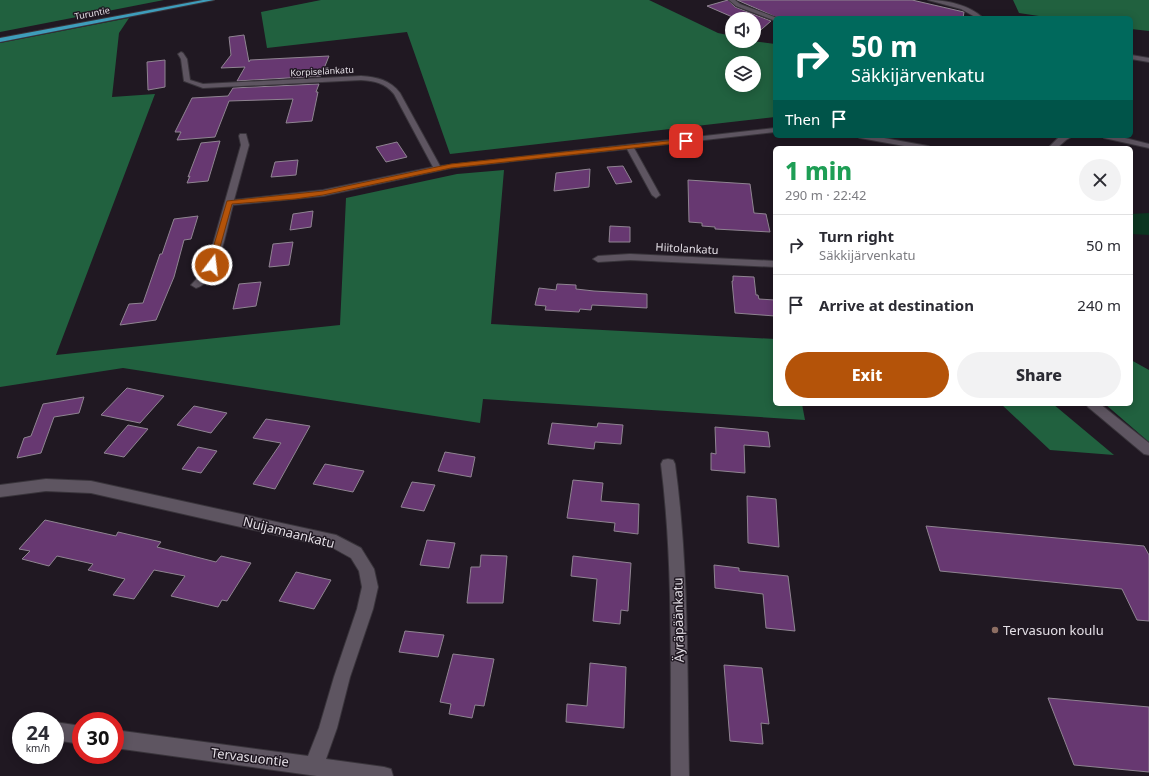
<!DOCTYPE html>
<meta charset="utf-8">
<style>
:root{--surface:#fff;--page:#f2f2f3;--text:#2b2b33;--muted:#7c7c81;--line:#e1e1e2;--accent:#b45309}
body{margin:0;font-family:"Noto Sans",sans-serif;background:var(--page);color:var(--text);height:100vh;display:flex;flex-direction:column;font-size:15px;white-space:nowrap}
*{box-sizing:border-box;margin:0}
p{font-size:13px;color:var(--muted)}
.icon{flex:none;width:22px;height:22px;fill:none;stroke:currentColor;stroke-width:2;stroke-linecap:round;stroke-linejoin:round}
.map{position:relative;flex:1;overflow:hidden}
.sheet{position:absolute;left:773px;top:146px;width:360px;height:260px;display:flex;flex-direction:column;background:var(--surface);border-radius:6px;box-shadow:0 2px 10px #0003}
.sheet>*{flex:none}
.top-card{position:absolute;left:773px;top:16px;width:360px;height:122px;border-radius:6px;box-shadow:0 2px 10px #0003;background:#00695c;color:#fff;overflow:hidden}
.buttons{position:absolute;left:725px;top:12px;display:grid;gap:8px}
.buttons a{display:grid;place-items:center;width:36px;height:36px;border-radius:50%;background:var(--surface);box-shadow:0 2px 10px #0003;font-size:20px}
.speed{position:absolute;left:12px;top:712px;display:flex;gap:8px;font-size:20px;font-weight:700;text-align:center}
.speed>*{display:grid;place-content:center;width:52px;height:52px;border-radius:50%;background:var(--surface);box-shadow:0 2px 10px #0003;line-height:1}
.speed small{font-size:10px;font-weight:400}
.speed .limit{border:6px solid #d22;background:#fff;color:#111}
.pin{position:absolute;display:grid;place-items:center;width:34px;height:34px;color:#fff;margin:-17px;border-radius:8px;box-shadow:0 2px 6px #0006}
.me{position:absolute;width:44px;margin:-22px;rotate:15deg;stroke-linejoin:round;filter:drop-shadow(0 0 3px #0008)}
.turn{display:flex;align-items:center;gap:14px;height:84px;padding:0 12px;font-size:18px}
.turn .icon{width:52px;height:52px;stroke-width:2.5}
.turn b{display:block;font-size:28px;line-height:34px}
.then{display:flex;align-items:center;height:38px;padding:0 12px;background:#0003;gap:8px;font-size:15px}
.round{display:grid;place-items:center;flex:none;width:42px;height:42px;border-radius:21px;background:var(--page)}
.headline{display:flex;align-items:center;justify-content:space-between;height:68px;padding:0 12px}
h1{font-size:24px;font-weight:800;line-height:30px;color:#1e9e55}
.cta{display:flex;gap:8px;margin-top:auto;padding:8px 12px}
.cta a{flex:1;height:46px;border-radius:24px;background:var(--accent);color:#fff;font-size:16px;font-weight:800;line-height:46px;text-align:center}
.cta a+a{background:var(--page);color:var(--text)}
ul{padding:0;list-style:none}
li{display:flex;align-items:center;gap:12px;height:60px;padding:0 12px;border-top:1px solid var(--line)}
li div{flex:1}
li b{display:block;font-size:15px}
li em{font-style:normal}
.map>svg:first-child{display:block}
.green{fill:#0c3621}
.forest{fill:#21613f;fill-rule:evenodd}
.building{fill:#673871;stroke:#8f8491}
.lines{fill:none;stroke-linecap:round;stroke-linejoin:round}
.minor-casing{stroke:#39343b;stroke-width:2}
.highway-casing{stroke:#39343b;stroke-width:2}
.minor{fill:#5e5561;fill-rule:evenodd}
.highway{fill:#3e9dbb;fill-rule:evenodd}
.route{fill:#b45309;stroke:#753606}
.education-dot{fill:#8d6e63;stroke:#201822;stroke-width:1.5}
.labels{text-anchor:middle;dominant-baseline:central;stroke-width:3;stroke-linejoin:round;paint-order:stroke}
.far-street-label{font-size:9px;fill:#e4dfe6;stroke:#201822}
.street-label{font-size:11px;fill:#e4dfe6;stroke:#201822}
.near-street-label{font-size:13px;fill:#e4dfe6;stroke:#201822}
.near-poi-label{font-size:13px;fill:#e4dfe6;stroke:#201822;text-anchor:start}
</style>
<div class="map">
<svg width="1149" height="776" viewBox="0 0 1149 776">
<rect width="100%" height="100%" fill="#201822"/>
<polygon class="green" points="1149,213 1149,235 1131,234 1131,214"/>
<g class="forest">
<polygon points="0,0 164,0 0,32"/>
<path d="M321 0H649L718 33 732 36V41H752L775 44V117L450 154 407 32 267 48 261 12ZM732 63H754V85H732Z"/>
<polygon points="1013,0 1149,0 1149,31 1131,29 1131,18 1052,18 1019,13"/>
<polygon points="129,18 119,33 112,97 155,94 56,355 340,325 346,198 457,174 504,170 491,324 775,339 775,404 802,404 805,420 483,399 480,423 123,368 0,387 0,43"/>
<polygon points="1131,360 1149,370 1149,442 1105,404 1131,404"/>
<polygon points="1001,404 1053,404 1114,455 1050,450"/>
</g>
<g class="building">
<polygon points="728,0 735,7 771,21 754,36 754,19 737,19 707,6"/>
<polygon points="737,0 912,0 964,12 963,18 778,18"/>
<polygon points="244,35 249,62 250,60 329,56 321,76 237,81 245,67 221,68 231,55 229,37"/>
<polygon points="165,60 165,87 148,90 147,62"/>
<polygon points="319,84 316,92 318,92 312,121 286,123 293,99 229,101 215,137 177,140 181,132 175,132 192,98 228,96 233,88"/>
<polygon points="220,141 208,181 187,183 190,176 188,177 201,143"/>
<polygon points="397,142 407,157 386,162 376,147"/>
<polygon points="298,160 296,175 271,177 275,162"/>
<polygon points="623,166 632,182 616,184 607,167"/>
<polygon points="590,169 589,187 554,191 556,173"/>
<polygon points="688,180 750,184 754,213 766,214 770,232 715,229 715,227 702,226 702,223 689,222"/>
<polygon points="313,211 311,227 290,230 293,214"/>
<polygon points="198,216 191,239 184,240 174,277 156,320 120,325 129,304 143,303 160,254 162,254 174,219"/>
<polygon points="610,226 630,227 630,242 609,242"/>
<polygon points="293,242 289,265 269,267 273,244"/>
<polygon points="733,276 754,277 756,295 758,295 759,299 775,300 775,316 735,313 732,281 733,281"/>
<polygon points="261,282 256,306 233,309 239,284"/>
<polygon points="557,284 576,285 576,289 594,291 647,294 647,308 592,305 591,310 580,309 579,312 545,310 546,306 535,305 539,288 556,290"/>
<polygon points="127,388 164,396 140,423 101,415"/>
<polygon points="84,397 79,413 54,417 41,453 17,458 24,438 31,436 43,404"/>
<polygon points="194,406 227,413 211,433 177,425"/>
<polygon points="266,419 310,426 275,489 253,484 281,443 253,438"/>
<polygon points="552,423 597,427 598,423 623,425 621,444 595,442 594,449 548,444"/>
<polygon points="128,425 148,429 124,457 104,453"/>
<polygon points="715,427 768,432 770,447 744,445 745,473 711,470 711,453 716,454"/>
<polygon points="198,447 217,451 201,473 182,469"/>
<polygon points="445,452 475,457 471,477 438,471"/>
<polygon points="325,464 364,471 353,492 313,484"/>
<polygon points="573,480 603,483 601,501 639,504 638,534 614,531 615,523 567,518"/>
<polygon points="412,482 435,485 424,511 401,507"/>
<polygon points="747,496 776,499 779,547 748,543"/>
<polygon points="45,520 116,536 118,532 161,542 157,547 216,562 221,556 251,563 227,601 222,600 218,607 171,596 185,576 154,570 134,599 113,595 125,579 88,570 93,564 57,556 49,566 22,559 30,551 19,549"/>
<polygon points="926,526 1144,546 1149,555 1149,621 1137,620 1122,589 940,571"/>
<polygon points="427,540 455,543 449,568 420,565"/>
<polygon points="481,555 507,556 503,603 467,603 471,567 480,567"/>
<polygon points="573,556 631,563 628,611 621,610 620,624 593,621 597,579 571,576"/>
<polygon points="714,565 739,568 739,571 788,576 795,631 766,628 763,594 715,588"/>
<polygon points="296,572 331,580 314,609 279,601"/>
<polygon points="405,631 444,635 438,657 399,652"/>
<polygon points="453,654 494,659 484,706 475,705 472,718 449,714 451,704 440,702"/>
<polygon points="590,663 626,667 624,728 566,722 567,704 587,706"/>
<polygon points="724,665 762,668 769,724 761,723 763,744 730,741"/>
<polygon points="1048,698 1149,707 1149,772 1074,765"/>
</g>
<g class="lines">
<g class="minor-casing">
<g id="minor">
<polygon points="729,0 735,0 740,4 777,18 775,18 775,21 773,20 736,6"/>
<path d="M928 0C946 0 970 5 983 18H977L961 9Z"/>
<path d="M181 52 183 53 187 59 190 80 203 84 361 76C377 77 390 80 400 93L440 166 775 128V132L634 148 660 195 656 198 652 195 627 149 451 168 323 196 233 205C227 226 219 282 196 288L191 285 203 272 207 265 241 145 239 136 240 134H246L249 145 234 200 323 190 433 167 394 94C385 83 375 81 361 80L203 88 184 81 181 59 178 54Z"/>
<polygon points="1131,55 1149,58 1149,62 1131,59"/>
<polygon points="856,136 873,136 928,146 932,148 915,148 860,138"/>
<polygon points="1060,136 1073,136 1066,140 1057,148 1048,148"/>
<polygon points="1103,136 1117,136 1149,144 1149,148 1104,138"/>
<polygon points="630,254 775,261 775,267 630,260 598,262 593,259 598,256"/>
<polygon points="1086,404 1100,404 1149,443 1149,455 1144,454 1088,407"/>
<path d="M668 459 673 460 675 464C689 567 687 672 689 776H671C670 672 674 567 661 464L663 460Z"/>
<polygon points="46,479 91,481 336,535 361,548 374,569 378,587 373,609 350,677 337,728 326,759 384,767 391,769 393,776 317,776 115,748 115,730 308,756 319,728 334,677 357,609 362,587 359,571 351,558 333,548 91,493 46,491 0,497 0,485"/>
<polygon points="55,722 81,726 81,744 55,740"/>
</g>
</g>
<g class="highway-casing">
<polygon id="highway" points="203,0 214,0 0,42 0,38"/>
</g>
<use href="#minor" class="minor"/>
<use href="#highway" class="highway"/>
</g>
<polygon class="route" points="686,139 689,141 688,142 451,168 323,195 295,199 232,204 215,265 212,267 208,265 227,201 323,191 451,164"/>
<circle class="education-dot" cx="995" cy="630" r="4"/>
<g class="labels">
<g class="far-street-label">
<text transform="translate(92 13) rotate(-11)">Turuntie</text>
<text transform="translate(322 71) rotate(-3)">Korpiselänkatu</text>
</g>
<g class="street-label">
<text transform="translate(687 248) rotate(3)">Hiitolankatu</text>
</g>
<g class="near-street-label">
<text transform="translate(289 532) rotate(14)">Nuijamaankatu</text>
<text transform="translate(678 620) rotate(-91)">Äyräpäänkatu</text>
<text transform="translate(250 757) rotate(7)">Tervasuontie</text>
</g>
<g class="near-poi-label">
<text x="1003" y="630">Tervasuon koulu</text>
</g>
</g>
</svg>
<div class="buttons">
<a><svg class="icon" aria-label="sound" viewBox="0 0 24 24"><path d="M4 9h4l5-4v14l-5-4H4zM17 9q2 3 0 6"/></svg></a>
<a><svg class="icon" aria-label="layers" viewBox="0 0 24 24"><path d="M12 4l9 5-9 5-9-5zM3 14l9 5 9-5"/></svg></a>
</div>
<div class="speed"><div>24<small>km/h</small></div><div class="limit">30</div></div>
<div class="pin" style="left:686px;top:141px;background:#d93025"><svg class="icon" aria-label="arrive" viewBox="0 0 24 24"><path d="M6 21V4h12l-3 4 3 4H6"/></svg></div>
<svg class="me" style="left:212px;top:265px" viewBox="-20 -20 40 40"><circle r="17" fill="#b45309" stroke="#fff" stroke-width="3"/><path d="M0-11L8 9 0 5-8 9z" fill="#fff"/></svg>
<div class="top-card">
<div class="turn"><svg class="icon" aria-label="right" viewBox="0 0 24 24"><path d="M7 20v-9h11M14 6l5 5-5 5"/></svg><div><b>50 m</b>Säkkijärvenkatu</div></div>
<div class="then">Then<svg class="icon" aria-label="arrive" viewBox="0 0 24 24"><path d="M6 21V4h12l-3 4 3 4H6"/></svg></div>
</div>
<section class="sheet">
<div class="headline"><div><h1>1 min</h1><p>290 m · 22:42</p></div><a class="round"><svg class="icon" aria-label="close" viewBox="0 0 24 24"><path d="M6 6l12 12M18 6L6 18"/></svg></a></div>
<ul>
<li><svg class="icon" aria-label="right" viewBox="0 0 24 24"><path d="M7 20v-9h11M14 6l5 5-5 5"/></svg><div><b>Turn right</b><p>Säkkijärvenkatu</p></div><em>50 m</em></li>
<li><svg class="icon" aria-label="arrive" viewBox="0 0 24 24"><path d="M6 21V4h12l-3 4 3 4H6"/></svg><div><b>Arrive at destination</b></div><em>240 m</em></li>
</ul>
<div class="cta"><a>Exit</a><a>Share</a></div>
</section>
</div>
